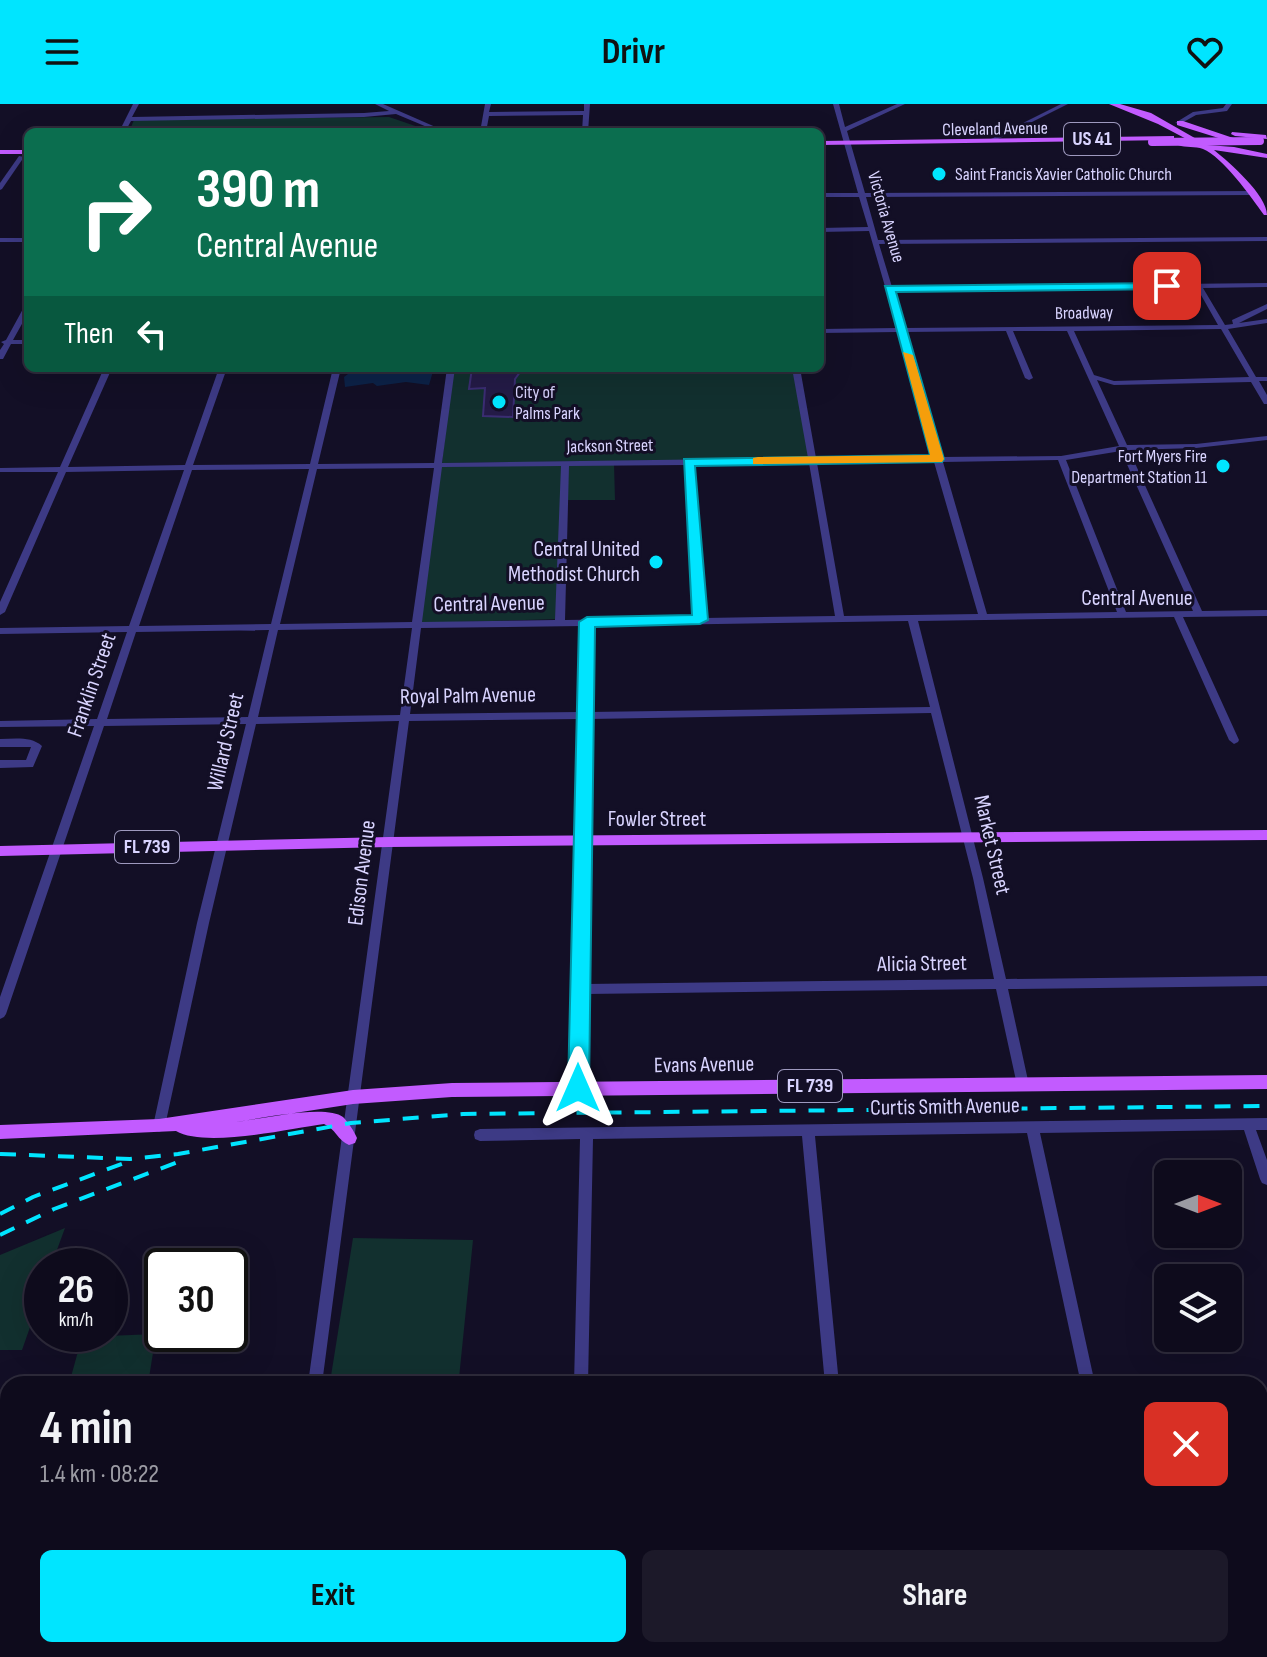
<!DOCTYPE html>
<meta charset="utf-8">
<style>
:root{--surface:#0e0b1c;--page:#1c1929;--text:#f1f3f6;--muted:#9b9ba3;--line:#2e2b3b;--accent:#00e5ff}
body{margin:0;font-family:"Sofia Sans Condensed",sans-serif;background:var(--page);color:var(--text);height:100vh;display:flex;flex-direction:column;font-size:30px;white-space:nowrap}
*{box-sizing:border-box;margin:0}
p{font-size:26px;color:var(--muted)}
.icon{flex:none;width:44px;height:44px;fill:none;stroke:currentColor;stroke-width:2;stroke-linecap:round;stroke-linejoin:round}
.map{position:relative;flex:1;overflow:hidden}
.drawer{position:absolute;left:0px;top:1272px;width:1268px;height:282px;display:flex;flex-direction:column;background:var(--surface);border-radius:24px 24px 0 0;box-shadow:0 8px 32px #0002,0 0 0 2px var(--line)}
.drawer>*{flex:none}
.guide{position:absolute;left:24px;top:24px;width:800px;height:244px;border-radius:12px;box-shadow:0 8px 32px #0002,0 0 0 2px var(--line);background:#0b6e4f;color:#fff;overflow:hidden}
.needle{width:52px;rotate:90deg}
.controls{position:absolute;left:1154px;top:1056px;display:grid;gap:16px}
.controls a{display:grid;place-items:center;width:88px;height:88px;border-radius:12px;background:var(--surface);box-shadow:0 8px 32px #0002,0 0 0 2px var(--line);font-size:40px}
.speed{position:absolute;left:24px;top:1144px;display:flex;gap:16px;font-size:40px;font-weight:700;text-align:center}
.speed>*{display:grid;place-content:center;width:104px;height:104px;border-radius:50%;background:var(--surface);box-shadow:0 8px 32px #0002,0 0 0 2px var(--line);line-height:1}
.speed small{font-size:20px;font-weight:400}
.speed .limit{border:4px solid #111;border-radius:12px;background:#fff;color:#111}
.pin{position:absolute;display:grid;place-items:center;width:68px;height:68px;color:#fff;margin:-34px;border-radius:16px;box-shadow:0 4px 12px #0006}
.me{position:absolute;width:88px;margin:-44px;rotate:0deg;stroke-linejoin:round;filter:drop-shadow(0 0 6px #0008)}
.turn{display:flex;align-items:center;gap:28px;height:168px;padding:0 40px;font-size:36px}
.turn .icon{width:104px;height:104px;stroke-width:2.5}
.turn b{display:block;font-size:56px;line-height:68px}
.then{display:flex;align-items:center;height:76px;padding:0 40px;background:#0003;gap:16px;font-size:30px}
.round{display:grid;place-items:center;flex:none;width:84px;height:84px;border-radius:12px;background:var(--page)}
.headline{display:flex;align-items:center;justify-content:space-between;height:136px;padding:0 40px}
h1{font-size:48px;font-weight:700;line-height:60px}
.cta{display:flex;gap:16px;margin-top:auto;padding:16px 40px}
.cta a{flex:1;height:92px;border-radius:12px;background:var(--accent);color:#111;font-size:32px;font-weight:700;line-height:92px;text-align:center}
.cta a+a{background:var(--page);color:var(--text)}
header{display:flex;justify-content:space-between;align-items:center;height:104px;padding:0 40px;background:var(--accent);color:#111;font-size:36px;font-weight:700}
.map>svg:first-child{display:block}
.green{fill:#12302f}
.water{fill:#0c2248}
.building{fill:#241b47;stroke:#3b2d73;stroke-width:2}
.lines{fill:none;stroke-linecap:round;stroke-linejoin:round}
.minor{fill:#3d3a85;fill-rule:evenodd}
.major{fill:#c25bff;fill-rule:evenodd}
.rail{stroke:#00e5ff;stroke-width:4;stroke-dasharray:16 13;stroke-linecap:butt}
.major-bridge{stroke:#c25bff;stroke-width:8}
.route{fill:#00e5ff;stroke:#0095a6;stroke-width:2}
.slow{fill:#f59e0b}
.poi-dot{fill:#00e5ff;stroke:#130f26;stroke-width:3}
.labels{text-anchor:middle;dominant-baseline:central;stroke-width:6;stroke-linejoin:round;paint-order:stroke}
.far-street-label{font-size:18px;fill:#d9d4ff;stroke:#130f26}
.far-poi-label{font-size:18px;fill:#d9d4ff;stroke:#130f26;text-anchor:start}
.shield{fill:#130f26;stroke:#9e99be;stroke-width:2}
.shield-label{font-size:20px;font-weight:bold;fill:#d9d4ff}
.poi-label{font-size:22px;fill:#d9d4ff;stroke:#130f26;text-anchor:end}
.street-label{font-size:22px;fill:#d9d4ff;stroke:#130f26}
</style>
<header><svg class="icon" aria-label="menu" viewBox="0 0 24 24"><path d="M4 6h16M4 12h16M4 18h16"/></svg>Drivr<svg class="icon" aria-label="heart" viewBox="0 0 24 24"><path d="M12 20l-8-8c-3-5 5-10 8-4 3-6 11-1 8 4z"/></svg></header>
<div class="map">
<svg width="1267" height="1553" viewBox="0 0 1267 1553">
<rect width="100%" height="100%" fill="#130f26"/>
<g class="green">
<polygon points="389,13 433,28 129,28 134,16"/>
<polygon points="453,264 794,264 810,355 442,359"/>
<polygon points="563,360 559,515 420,519 441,361"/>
<polygon points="567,360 614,360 615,396 566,396"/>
<polygon points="65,1124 51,1162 42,1162 42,1189 22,1246 0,1246 0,1151"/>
<polygon points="353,1134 473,1136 459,1274 331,1272"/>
<polygon points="156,1230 148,1280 69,1280 82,1233"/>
<polygon points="0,1470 8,1470 8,1546 91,1546 89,1553 0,1553"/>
</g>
<polygon class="water" points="356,264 434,264 429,281 406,278 377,282 373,279 345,283 344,273"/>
<polygon class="building" points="472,264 523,264 515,275 513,313 483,312 485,284 469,285"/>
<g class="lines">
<g class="minor">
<polygon points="133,0 139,0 132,13 364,9 389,7 375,0 383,0 447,28 439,28 396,10 364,13 131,17 125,28 119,28"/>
<polygon points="485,0 491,0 489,8 584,7 584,0 590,0 588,28 582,28 583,11 489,12 486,28 480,28"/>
<path d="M833 0H839L845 23 897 0H905L847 27 865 89 1253 87 1256 89 1253 91 866 93 878 136 1267 133V137L879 140 892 183 1267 179V183L1203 184 1225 221 1233 220 1232 216 1267 200V205L1239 219 1267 215V219L1228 225 1256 273H1267V277H1259L1267 291V300H1264L1251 278 1114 281 1097 276 1127 341 1196 340 1267 332V336L1196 344 1129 346 1202 507 1267 506V512L1183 513 1239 636 1238 638 1234 640 1229 636 1174 513 918 517 983 774 1006 875 1267 872V882L1008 885 1029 981 1027 985 1023 986 1019 985 1017 981 996 885 586 890 584 984 582 988 578 989 574 988 572 984 574 888 572 885 574 882 580 615 409 617 322 1280H308L399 617 256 620 209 819 165 1022 163 1026 159 1028 155 1026 153 1022 197 819 246 620 104 622 6 910 4 913 0 915V893L94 622 0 623V617L97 615 127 528 0 530V524L129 522 184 366 66 368 5 508 0 511V498L58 368H0V364L60 363 104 264H112L68 363 185 361 219 264H227L193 361 310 360 333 264H341L318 360 434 359 447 264H455L442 359 808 354 792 264H800L816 354 933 353 898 228 820 229V225L897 224 869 127 820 128V124L868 123 859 93H820V89H858ZM1197 184 1218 221 904 224 893 187ZM1221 225 1249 273 1114 277 1094 271 1074 227ZM1006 227 1025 274 1029 276 1033 274 1013 227H1067L1119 342 1061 352 941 353 905 228ZM1121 347 1193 507 1126 508 1066 356ZM1058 356 1117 508 987 510 943 358ZM934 358 978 510 844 512 817 359ZM809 359 835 512 704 514 692 361ZM684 361 695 514 565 516 569 362ZM561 362 555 516 422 518 442 363ZM434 364 412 518 280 520 317 365ZM309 365 271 520 139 522 192 366ZM908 517 930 603 590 608 592 522ZM582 522 580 608 410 610 421 524ZM412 524 400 611 258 613 278 526ZM269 526 248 613 107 615 136 528ZM931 609 973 774 994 875 586 880 590 615Z"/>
<polygon points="1061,0 1068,0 992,38 987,37"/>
<polygon points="1226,0 1232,0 1227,7 1196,11 1180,20 1175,19 1193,8 1223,4"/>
<polygon points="19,52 24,53 2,85 0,86 0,79"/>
<rect x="0" y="134" width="28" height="4"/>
<polygon points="28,201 28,209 13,236 28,236 28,240 11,240 3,255 0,255 0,246 4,240 1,238 6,236 24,203"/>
<path d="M0 635C14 635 31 632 42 642L33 663 0 664V656H26L31 643H0Z"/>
<polygon points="1267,1014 1267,1026 1256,1026 1267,1056 1267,1081 1262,1079 1260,1075 1244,1026 1040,1029 1095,1280 1081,1280 1027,1029 815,1032 839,1280 825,1280 802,1032 593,1035 588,1280 574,1280 580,1035 480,1037 475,1035 474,1031 475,1027 480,1025"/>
<rect x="1260" y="1432" width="7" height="16"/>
<polygon points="270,1546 286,1546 285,1553 269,1553"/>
<rect x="565" y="1546" width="16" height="7"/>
<polygon points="850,1546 866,1546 867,1553 851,1553"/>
<polygon points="1137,1546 1153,1546 1155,1553 1139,1553"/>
</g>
<g class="major">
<path d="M1109 0H1120L1151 9 1207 41 1234 43 1267 50V54L1214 46C1230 59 1267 91 1267 111H1264C1252 94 1222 52 1203 45 1195 42 1186 44 1178 41L1182 39 1196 40 1194 39 1158 20Z"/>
<polygon points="1177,17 1183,17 1248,39 1241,41 1177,21"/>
<polygon points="1232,28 1266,31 1267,35 1235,32 1231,30"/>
<polygon points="1174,32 1174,36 1171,36 820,41 820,37"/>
<rect x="0" y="46" width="28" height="4"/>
<polygon points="1267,726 1267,736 389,743 0,752 0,742 389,733"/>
<path d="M1267 971V985L452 993 353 1000 236 1018C258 1015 326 1000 343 1013 348 1018 354 1027 357 1034L355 1039 349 1041C338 1037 335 1024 324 1020 288 1025 205 1044 176 1027L0 1035V1021L159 1015 353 986 452 979Z"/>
</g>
<g class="rail">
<polyline points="0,1050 130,1055 178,1050 351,1019 463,1010 1267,1002"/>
<polyline points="0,1110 33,1093 124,1059"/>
<polyline points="0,1131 54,1105 186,1055"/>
</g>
<polyline class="major-bridge" points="1152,38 1260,37"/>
</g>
<polygon class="route" points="1167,179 1173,182 1171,185 896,188 944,355 942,358 695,362 708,516 700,520 595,523 589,984 586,991 578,993 571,991 568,984 579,518 587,513 692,511 684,355 930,351 885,182"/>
<polygon class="slow" points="903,248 913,251 944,355 942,358 753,360 753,354 758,353 930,351"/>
<g class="poi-dot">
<circle cx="939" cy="70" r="8"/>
<circle cx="499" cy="298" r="8"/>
<circle cx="1223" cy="362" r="8"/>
<circle cx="656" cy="458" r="8"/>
</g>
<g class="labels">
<g class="far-street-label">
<text transform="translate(995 25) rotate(-1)">Cleveland Avenue</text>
<text transform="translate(886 113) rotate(74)">Victoria Avenue</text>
<text transform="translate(1084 209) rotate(-1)">Broadway</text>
<text transform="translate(610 342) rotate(-1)">Jackson Street</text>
</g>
<g class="far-poi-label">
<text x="955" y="70">Saint Francis Xavier Catholic Church</text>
<text x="515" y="288">City of<tspan x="515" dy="21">Palms Park</tspan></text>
<text x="1207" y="352" text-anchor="end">Fort Myers Fire<tspan x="1207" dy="21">Department Station 11</tspan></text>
</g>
<g class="shield">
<rect x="1064" y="19" width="56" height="32" rx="6"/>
<rect x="115" y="727" width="64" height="32" rx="6"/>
<rect x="778" y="966" width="64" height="32" rx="6"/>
</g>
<g class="shield-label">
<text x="1092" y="35">US 41</text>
<text x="147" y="743">FL 739</text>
<text x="810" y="982">FL 739</text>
</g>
<g class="poi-label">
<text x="640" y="445">Central United<tspan x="640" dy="25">Methodist Church</tspan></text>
</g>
<g class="street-label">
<text x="1137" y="494">Central Avenue</text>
<text transform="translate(489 500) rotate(-1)">Central Avenue</text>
<text transform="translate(92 581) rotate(-71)">Franklin Street</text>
<text transform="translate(468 592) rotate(-1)">Royal Palm Avenue</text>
<text transform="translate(226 638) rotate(-77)">Willard Street</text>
<text x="657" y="715">Fowler Street</text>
<text transform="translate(992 741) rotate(77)">Market Street</text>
<text transform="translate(362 769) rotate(-83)">Edison Avenue</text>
<text transform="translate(922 860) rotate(-1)">Alicia Street</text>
<text transform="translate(704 961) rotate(-1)">Evans Avenue</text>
<text transform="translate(945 1003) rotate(-1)">Curtis Smith Avenue</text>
</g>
</g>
</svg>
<div class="controls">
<a><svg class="needle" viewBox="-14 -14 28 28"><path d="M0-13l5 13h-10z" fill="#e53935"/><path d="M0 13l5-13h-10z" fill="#9b9ba3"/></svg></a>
<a><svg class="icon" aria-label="layers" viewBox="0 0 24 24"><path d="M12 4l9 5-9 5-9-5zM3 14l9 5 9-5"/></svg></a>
</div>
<div class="speed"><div>26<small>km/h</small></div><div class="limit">30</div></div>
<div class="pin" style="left:1167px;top:182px;background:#d93025"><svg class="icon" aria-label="arrive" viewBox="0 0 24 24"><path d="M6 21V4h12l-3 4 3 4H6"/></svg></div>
<svg class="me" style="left:578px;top:984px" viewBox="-20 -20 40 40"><path d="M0-17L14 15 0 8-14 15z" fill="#00e5ff" stroke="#fff" stroke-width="4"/></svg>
<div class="guide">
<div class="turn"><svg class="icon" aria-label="right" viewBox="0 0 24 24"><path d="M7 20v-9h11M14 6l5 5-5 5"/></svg><div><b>390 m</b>Central Avenue</div></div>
<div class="then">Then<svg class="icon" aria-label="left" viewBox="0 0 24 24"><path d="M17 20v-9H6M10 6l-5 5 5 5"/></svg></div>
</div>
<section class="drawer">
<div class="headline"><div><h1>4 min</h1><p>1.4 km · 08:22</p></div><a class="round" style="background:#d93025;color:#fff"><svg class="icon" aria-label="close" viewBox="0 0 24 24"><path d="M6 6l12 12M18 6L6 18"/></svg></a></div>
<div class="cta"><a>Exit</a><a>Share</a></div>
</section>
</div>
